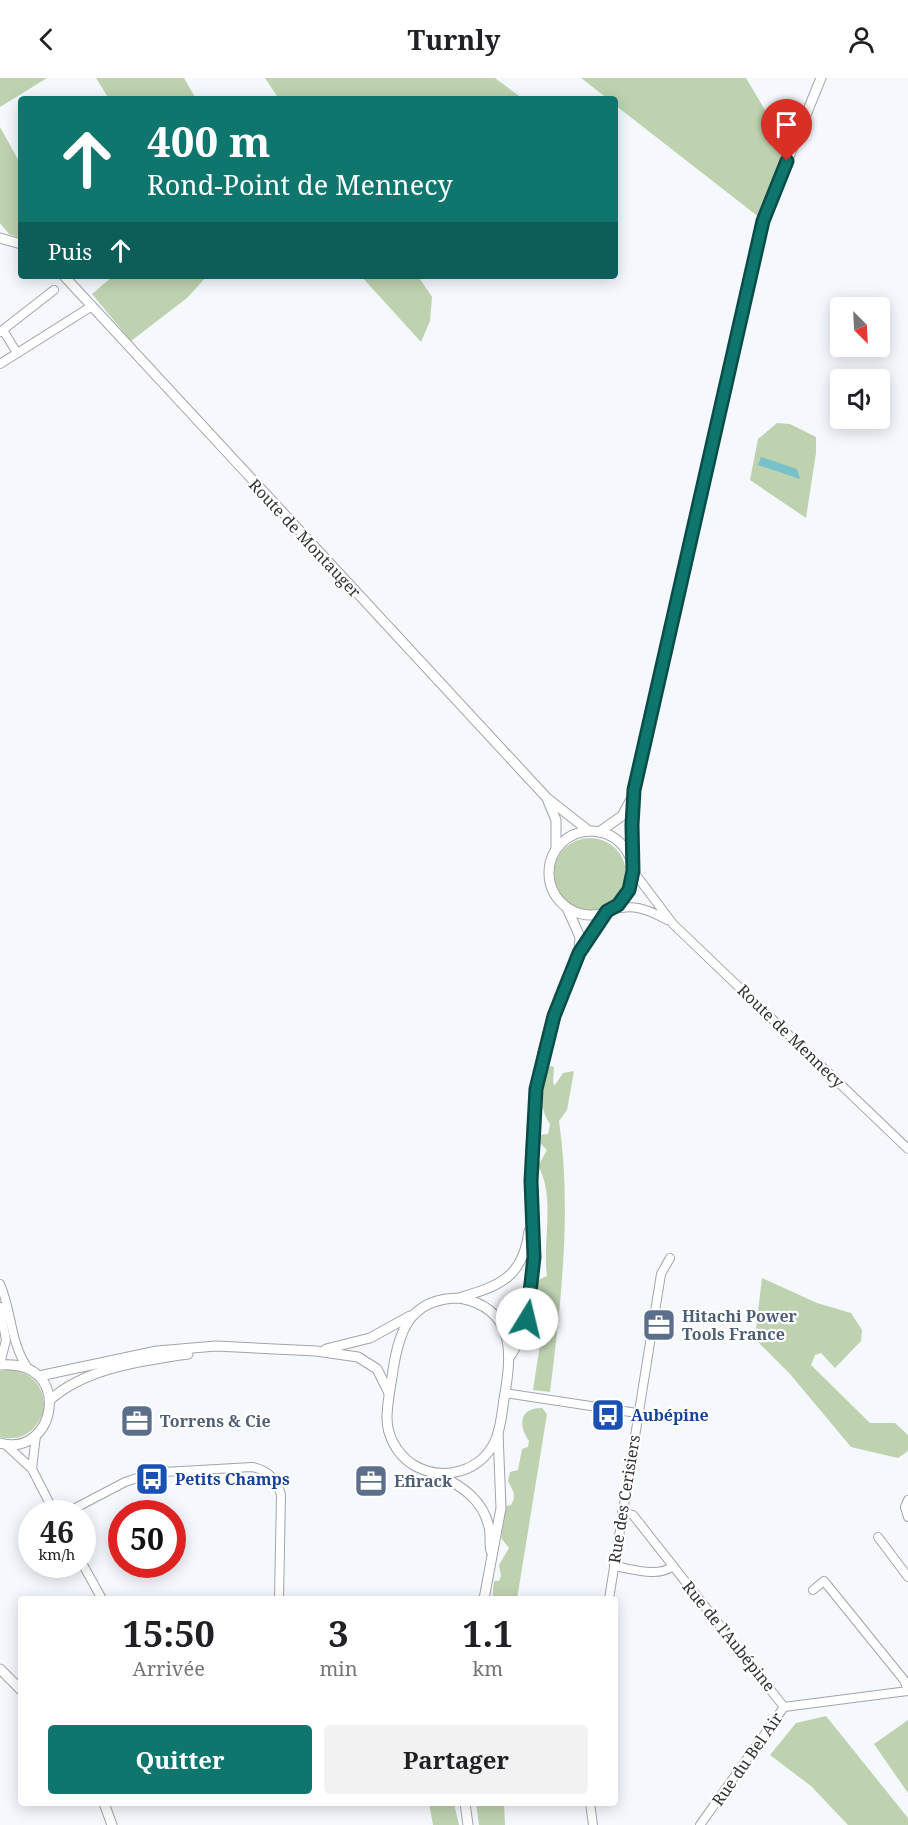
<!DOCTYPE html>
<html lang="fr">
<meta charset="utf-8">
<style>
:root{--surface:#fff;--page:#f2f2f2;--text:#202124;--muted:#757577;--accent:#0f766e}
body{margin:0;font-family:"Noto Serif",serif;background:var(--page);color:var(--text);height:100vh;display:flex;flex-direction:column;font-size:22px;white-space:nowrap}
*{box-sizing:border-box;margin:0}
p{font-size:20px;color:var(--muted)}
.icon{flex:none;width:33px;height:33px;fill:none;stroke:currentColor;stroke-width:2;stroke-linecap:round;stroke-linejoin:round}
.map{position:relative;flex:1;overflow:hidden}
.drawer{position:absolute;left:18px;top:1518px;width:600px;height:210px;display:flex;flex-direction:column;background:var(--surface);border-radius:6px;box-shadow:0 3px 15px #0003}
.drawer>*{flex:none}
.hud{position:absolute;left:18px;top:18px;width:600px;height:183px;border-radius:6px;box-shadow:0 3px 15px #0003;background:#0f766e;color:#fff;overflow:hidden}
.needle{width:39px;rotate:156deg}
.fabs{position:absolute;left:830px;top:219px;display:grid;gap:12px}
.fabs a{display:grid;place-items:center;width:60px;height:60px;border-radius:6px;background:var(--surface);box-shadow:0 3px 15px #0003;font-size:30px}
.speed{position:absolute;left:18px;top:1422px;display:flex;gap:12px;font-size:30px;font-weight:700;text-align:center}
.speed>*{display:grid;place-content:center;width:78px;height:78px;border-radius:50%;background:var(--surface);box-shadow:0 3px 15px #0003;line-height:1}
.speed small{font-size:15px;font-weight:400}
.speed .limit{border:9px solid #d22;background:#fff;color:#111}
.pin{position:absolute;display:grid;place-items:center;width:51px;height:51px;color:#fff;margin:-62px -26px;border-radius:50% 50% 50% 0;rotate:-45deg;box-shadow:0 0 6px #0007}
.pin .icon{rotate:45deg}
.me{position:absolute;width:66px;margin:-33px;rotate:9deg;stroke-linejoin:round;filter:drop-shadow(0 0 4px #0008)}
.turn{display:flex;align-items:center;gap:21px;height:126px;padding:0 30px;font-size:27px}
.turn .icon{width:78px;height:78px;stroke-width:2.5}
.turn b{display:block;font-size:42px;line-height:51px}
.then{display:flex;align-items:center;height:57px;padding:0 30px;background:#0003;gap:12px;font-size:22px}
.eta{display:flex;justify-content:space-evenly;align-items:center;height:102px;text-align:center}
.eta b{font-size:36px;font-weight:700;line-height:42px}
.button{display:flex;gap:12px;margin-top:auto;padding:12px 30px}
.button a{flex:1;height:69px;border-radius:6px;background:var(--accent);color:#fff;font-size:24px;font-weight:700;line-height:69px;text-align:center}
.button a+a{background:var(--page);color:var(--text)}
header{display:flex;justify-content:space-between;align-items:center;height:78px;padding:0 30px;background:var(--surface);font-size:27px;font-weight:700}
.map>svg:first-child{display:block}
.green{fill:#bed2b0}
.water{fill:#78c0ca}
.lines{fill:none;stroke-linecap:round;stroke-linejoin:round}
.minor-casing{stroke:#a2a4a9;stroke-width:10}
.major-casing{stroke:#a2a4a9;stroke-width:11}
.minor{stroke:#fff;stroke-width:8}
.major{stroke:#fff;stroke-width:9}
.route-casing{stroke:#0a4d48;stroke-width:15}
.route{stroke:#0f766e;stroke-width:10}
.labels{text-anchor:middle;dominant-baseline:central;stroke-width:4.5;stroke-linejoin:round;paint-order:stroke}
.street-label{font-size:16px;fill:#323335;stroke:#fff}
.service-label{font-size:16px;font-weight:bold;fill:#4e5e75;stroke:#fff;text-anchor:start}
.transit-label{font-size:16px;font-weight:bold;fill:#164399;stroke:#fff;text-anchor:start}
</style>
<header><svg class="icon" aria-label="back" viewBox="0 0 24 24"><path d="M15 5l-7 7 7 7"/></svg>Turnly<svg class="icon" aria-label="person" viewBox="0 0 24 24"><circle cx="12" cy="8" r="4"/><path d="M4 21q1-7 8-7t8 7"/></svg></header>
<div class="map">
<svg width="908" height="1747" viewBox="0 0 908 1747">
<rect width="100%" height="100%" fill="#f5f8fd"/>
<g class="green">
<polygon points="0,0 47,0 0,29"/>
<polygon points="96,0 184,0 196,21 109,21"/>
<polygon points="265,0 495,0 523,21 279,21"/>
<polygon points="581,0 746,0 787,69 760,140 615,27 615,21 608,21"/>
<polygon points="0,49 21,87 21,160 9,156 0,145"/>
<polygon points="113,198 207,198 187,220 131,263 92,216"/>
<polygon points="361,198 418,198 432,219 430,243 421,264"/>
<polygon points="777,345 790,346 816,359 816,375 806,440 750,402 758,361"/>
<circle cx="590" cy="796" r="36"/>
<path d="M550 988 554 989 553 1005 555 1007 563 995 574 993 567 1032 559 1043C572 1132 561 1225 550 1314L533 1312 541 1260 534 1246 538 1202 547 1198C542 1164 556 1119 538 1088L547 1072 536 1061 538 1057 548 1056 550 1046C540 1034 537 1000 550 988Z"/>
<polygon points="762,1200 817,1225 851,1235 862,1252 861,1263 835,1290 821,1275 815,1277 811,1287 870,1345 895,1345 908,1357 908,1373 898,1380 851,1369 790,1296 757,1263 755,1259"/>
<path d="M11 1291C34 1296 45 1309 44 1333 36 1353 22 1364 0 1359V1293Z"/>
<path d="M542 1330 547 1336 517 1521H492L494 1503H499L501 1498 499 1487 509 1470 501 1460 506 1428 511 1427C517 1417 513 1413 508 1403L510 1394 518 1392 522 1371 528 1369 529 1363C518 1347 519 1330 542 1330Z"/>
<polygon points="826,1638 908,1740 908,1747 848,1747 811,1708 770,1677 796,1645"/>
<polygon points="908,1642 908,1715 874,1666"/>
<polygon points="429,1725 454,1725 459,1747 433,1747"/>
<polygon points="476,1725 504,1725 505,1747 479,1747"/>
</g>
<polygon class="water" points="761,379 797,391 800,401 758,387"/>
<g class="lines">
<g class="minor-casing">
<g id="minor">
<polyline points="3,252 17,275"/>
<polyline points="0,254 54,212"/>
<polyline points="0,286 92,228"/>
<polyline points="633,793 673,846 908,1071"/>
<path d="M610 832C633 826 646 830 667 842"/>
<path d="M0 1206C12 1233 10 1264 27 1289"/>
<polyline points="0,1229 6,1262 0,1286"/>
<polyline points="505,1315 637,1335"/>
<polyline points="5,1366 32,1391 55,1436"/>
<polyline points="32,1391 36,1357"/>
<polyline points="908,1422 905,1429 908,1439"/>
<polyline points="622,1434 633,1437 784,1629"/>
<path d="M64 1436 125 1404 143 1398 164 1394 252 1389C268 1392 277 1401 281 1417L279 1521"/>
<polyline points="878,1459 908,1499"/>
<polyline points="82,1485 102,1521"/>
<path d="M614 1488C633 1491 658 1500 673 1488"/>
<polyline points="813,1512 824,1503 904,1602 908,1612"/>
<polyline points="609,1521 661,1196 670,1180"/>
<polyline points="784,1629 908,1613"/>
<polyline points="590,1725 593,1747"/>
<polyline points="700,1747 784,1629"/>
</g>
</g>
<g class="major-casing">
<g id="major">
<polyline points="0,160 21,166"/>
<polyline points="64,198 547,720 589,753"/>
<polyline points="548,723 556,742 556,771"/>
<circle cx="591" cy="795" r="42"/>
<polyline points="599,754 622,738 630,723"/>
<polyline points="632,786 634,713 763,143 821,0"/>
<polyline points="567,830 580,859 579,873"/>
<path d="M462 1219C502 1207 523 1198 529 1153"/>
<path d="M460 1220C516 1231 512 1276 504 1321 502 1334 501 1349 496 1361 482 1394 442 1405 412 1386 397 1376 387 1358 387 1340 387 1326 390 1312 392 1299 398 1255 408 1220 460 1220Z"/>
<polyline points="326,1271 370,1260 410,1238"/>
<path d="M511 1277C539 1232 532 1180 531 1131 530 1092 530 1052 536 1013 542 967 557 916 579 875 587 860 599 848 607 833"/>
<path d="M0 1287C74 1280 57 1381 0 1365"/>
<polyline points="39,1298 157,1273 216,1268 316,1273 358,1279 377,1291 389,1315"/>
<path d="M50 1322C85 1290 142 1283 188 1276"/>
<path d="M439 1397C462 1408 483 1422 489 1449 491 1457 489 1465 491 1473"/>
<polyline points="484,1521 501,1430 498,1355"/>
<polyline points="0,1591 21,1612"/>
<polyline points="104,1725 112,1747"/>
<polyline points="465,1725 468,1747"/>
</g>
</g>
<use href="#minor" class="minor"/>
<use href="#major" class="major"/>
</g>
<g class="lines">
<g class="route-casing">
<polyline id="route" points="527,1241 534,1179 531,1103 536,1011 554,938 579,875 607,833 618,827 629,812 633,793 632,747 634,712 763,143 787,83"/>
</g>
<use href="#route" class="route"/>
</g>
<defs>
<g id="office-square" transform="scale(1.725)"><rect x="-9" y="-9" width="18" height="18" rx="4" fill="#5c6f8a" stroke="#fff"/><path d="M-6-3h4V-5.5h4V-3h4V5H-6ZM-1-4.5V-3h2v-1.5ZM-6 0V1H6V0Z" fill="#fff"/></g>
<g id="bus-square" transform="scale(1.725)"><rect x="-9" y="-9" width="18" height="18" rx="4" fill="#1a4fb4" stroke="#fff"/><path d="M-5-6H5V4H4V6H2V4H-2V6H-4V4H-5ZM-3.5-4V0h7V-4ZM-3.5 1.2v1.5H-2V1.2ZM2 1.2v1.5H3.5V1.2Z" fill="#fff"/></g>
</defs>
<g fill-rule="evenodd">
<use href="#office-square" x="659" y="1247"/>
<use href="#bus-square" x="608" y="1337"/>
<use href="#office-square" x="137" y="1343"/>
<use href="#bus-square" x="152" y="1401"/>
<use href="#office-square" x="371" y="1403"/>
</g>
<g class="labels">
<g class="street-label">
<text transform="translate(305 460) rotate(47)">Route de Montauger</text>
<text transform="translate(791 958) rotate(44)">Route de Mennecy</text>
<text transform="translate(624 1421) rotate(-81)">Rue des Cerisiers</text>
<text transform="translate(729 1558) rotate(51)">Rue de l'Aubépine</text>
<text transform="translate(747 1681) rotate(-55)">Rue du Bel Air</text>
</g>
<g class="service-label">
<text x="682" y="1238">Hitachi Power<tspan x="682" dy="18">Tools France</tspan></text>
<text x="160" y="1343">Torrens &amp; Cie</text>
<text x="394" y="1403">Efirack</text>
</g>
<g class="transit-label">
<text x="631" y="1337">Aubépine</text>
<text x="175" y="1401">Petits Champs</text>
</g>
</g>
</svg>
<div class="fabs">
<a><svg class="needle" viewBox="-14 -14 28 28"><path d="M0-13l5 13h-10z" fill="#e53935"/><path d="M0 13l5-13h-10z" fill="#757577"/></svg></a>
<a><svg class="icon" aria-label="sound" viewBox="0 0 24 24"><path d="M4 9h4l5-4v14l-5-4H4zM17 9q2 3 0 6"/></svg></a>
</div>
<div class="speed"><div>46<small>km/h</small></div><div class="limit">50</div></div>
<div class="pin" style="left:787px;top:83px;background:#d93025"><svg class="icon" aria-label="arrive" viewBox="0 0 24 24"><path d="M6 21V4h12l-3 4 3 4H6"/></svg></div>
<svg class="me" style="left:527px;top:1241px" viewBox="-20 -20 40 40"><circle r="19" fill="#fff"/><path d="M0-13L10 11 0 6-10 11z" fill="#0f766e"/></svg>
<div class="hud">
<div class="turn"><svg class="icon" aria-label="ahead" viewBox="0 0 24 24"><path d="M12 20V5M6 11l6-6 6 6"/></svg><div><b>400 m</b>Rond-Point de Mennecy</div></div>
<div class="then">Puis<svg class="icon" aria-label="ahead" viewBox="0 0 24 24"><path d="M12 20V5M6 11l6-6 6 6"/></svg></div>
</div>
<section class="drawer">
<div class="eta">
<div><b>15:50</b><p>Arrivée</p></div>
<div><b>3</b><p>min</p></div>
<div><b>1.1</b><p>km</p></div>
</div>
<div class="button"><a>Quitter</a><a>Partager</a></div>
</section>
</div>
